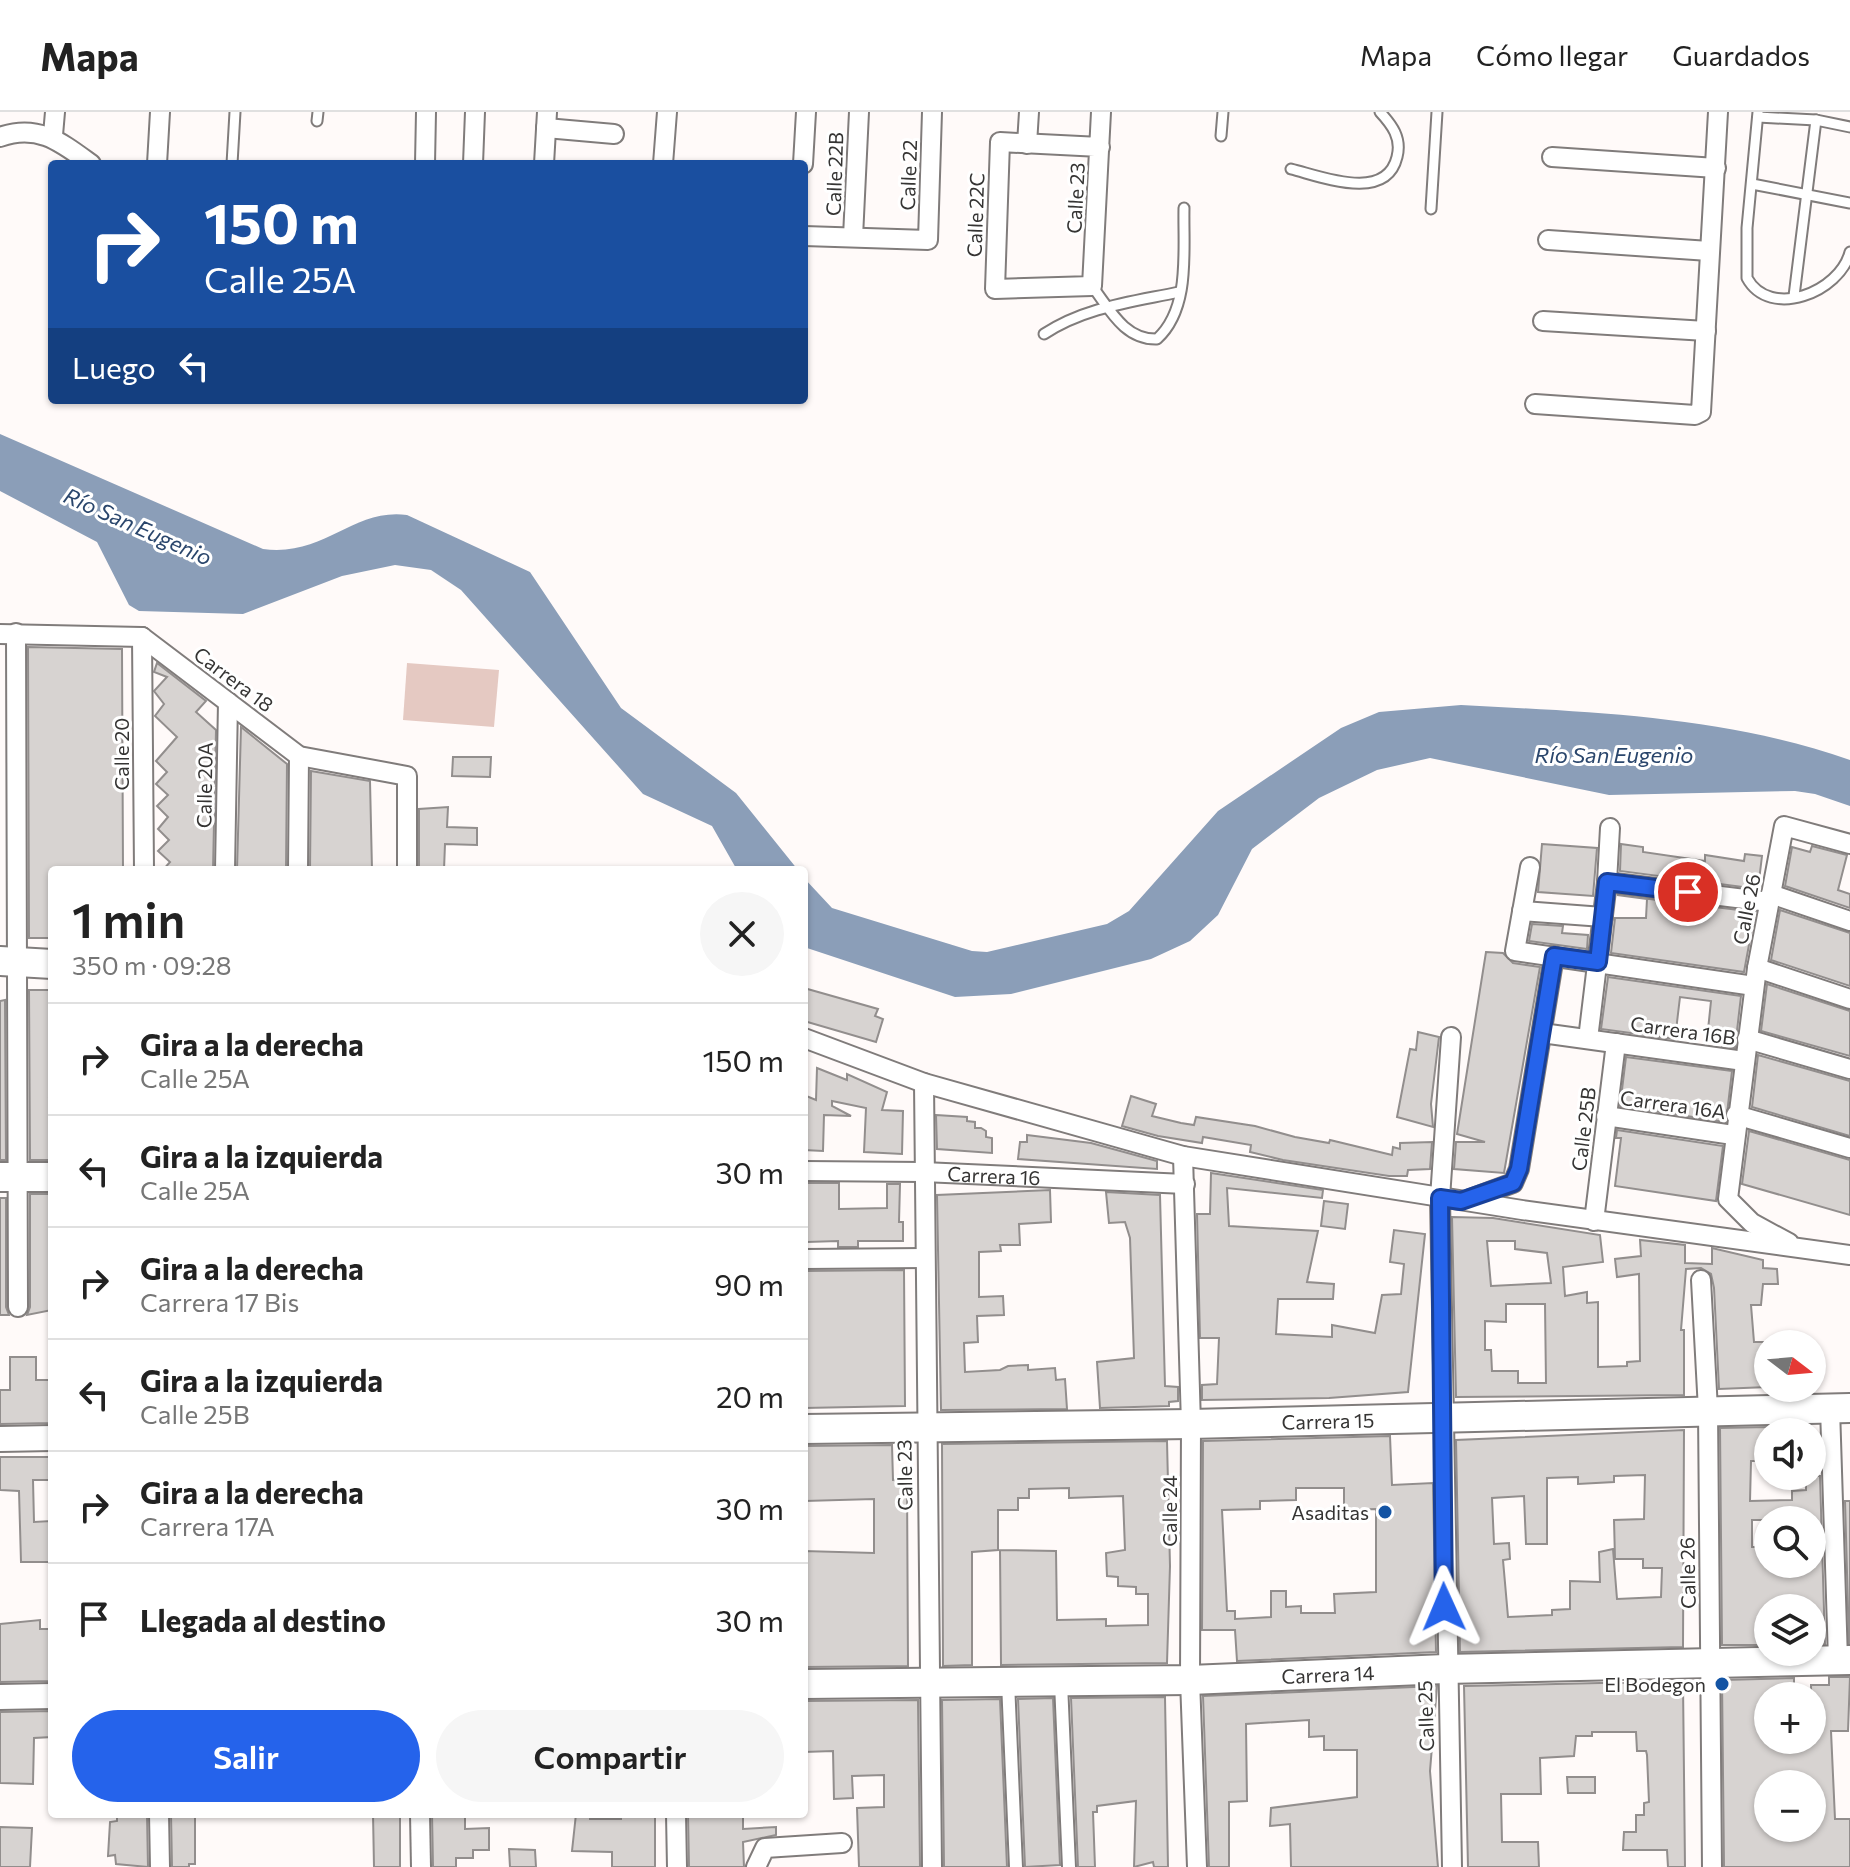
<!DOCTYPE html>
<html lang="es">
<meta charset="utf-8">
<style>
:root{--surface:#fff;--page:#f6f6f6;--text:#222;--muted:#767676;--line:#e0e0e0;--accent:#2563eb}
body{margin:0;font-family:Commissioner,sans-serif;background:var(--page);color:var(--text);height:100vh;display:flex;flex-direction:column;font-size:30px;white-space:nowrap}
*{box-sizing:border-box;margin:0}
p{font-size:26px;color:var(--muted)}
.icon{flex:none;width:44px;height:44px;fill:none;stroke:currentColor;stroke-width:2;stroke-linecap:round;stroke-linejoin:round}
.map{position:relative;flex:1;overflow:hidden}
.details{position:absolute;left:48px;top:754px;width:760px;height:952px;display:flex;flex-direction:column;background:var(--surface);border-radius:8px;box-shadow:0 2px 6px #0004}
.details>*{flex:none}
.hud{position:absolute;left:48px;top:48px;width:760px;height:244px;border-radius:8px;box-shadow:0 2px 6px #0004;background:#1a4fa0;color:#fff;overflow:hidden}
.needle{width:52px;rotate:106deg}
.controls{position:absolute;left:1754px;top:1218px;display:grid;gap:16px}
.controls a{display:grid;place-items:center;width:72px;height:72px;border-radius:50%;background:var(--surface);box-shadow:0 2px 6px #0004;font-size:40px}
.pin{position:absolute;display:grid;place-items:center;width:68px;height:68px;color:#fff;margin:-34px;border:4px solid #fff;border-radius:50%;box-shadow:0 2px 8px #0007}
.me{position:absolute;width:88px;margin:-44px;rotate:359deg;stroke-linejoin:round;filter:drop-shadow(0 0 6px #0008)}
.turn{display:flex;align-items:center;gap:28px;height:168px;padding:0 24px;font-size:36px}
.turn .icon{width:104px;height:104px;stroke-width:2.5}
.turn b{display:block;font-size:56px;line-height:68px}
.then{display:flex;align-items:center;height:76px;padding:0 24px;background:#0003;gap:16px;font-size:30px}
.round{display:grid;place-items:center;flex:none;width:84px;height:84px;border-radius:42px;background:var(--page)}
.head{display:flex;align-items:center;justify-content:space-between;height:136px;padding:0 24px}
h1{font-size:48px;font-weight:600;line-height:60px}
.button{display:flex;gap:16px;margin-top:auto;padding:16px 24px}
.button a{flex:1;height:92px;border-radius:48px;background:var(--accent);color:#fff;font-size:32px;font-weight:600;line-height:92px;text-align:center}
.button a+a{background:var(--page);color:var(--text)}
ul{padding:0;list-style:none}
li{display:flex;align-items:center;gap:24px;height:112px;padding:0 24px;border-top:2px solid var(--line)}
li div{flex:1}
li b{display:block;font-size:30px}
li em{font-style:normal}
header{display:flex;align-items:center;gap:48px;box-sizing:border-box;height:112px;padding:0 40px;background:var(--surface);border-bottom:2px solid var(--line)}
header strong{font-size:38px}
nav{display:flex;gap:44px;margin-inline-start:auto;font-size:28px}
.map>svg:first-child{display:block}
.green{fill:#e5c9c2}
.water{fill:#8b9eb8}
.building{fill:#d7d3d1;stroke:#928e8d;stroke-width:2;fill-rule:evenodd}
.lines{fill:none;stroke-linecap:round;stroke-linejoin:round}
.service-casing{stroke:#807c7b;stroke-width:13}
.pedestrian-casing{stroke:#807c7b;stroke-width:16}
.minor-casing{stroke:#807c7b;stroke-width:22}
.secondary-casing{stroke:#807c7b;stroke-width:28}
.primary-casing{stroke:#807c7b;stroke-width:32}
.service{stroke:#fff;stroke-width:9}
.pedestrian{stroke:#fff;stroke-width:12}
.minor{stroke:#fff;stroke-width:18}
.secondary{stroke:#fff;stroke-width:24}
.primary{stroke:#fff;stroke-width:28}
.route-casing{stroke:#184099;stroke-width:20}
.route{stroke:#2563eb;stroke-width:14}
.poi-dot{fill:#1454a4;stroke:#fff;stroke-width:3}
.labels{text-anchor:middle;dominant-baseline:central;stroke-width:6;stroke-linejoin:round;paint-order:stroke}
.street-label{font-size:20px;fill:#353433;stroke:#fff}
.poi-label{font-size:20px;fill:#353433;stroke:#fff;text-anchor:end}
.water-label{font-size:22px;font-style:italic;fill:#2a466c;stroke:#fff}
</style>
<header>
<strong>Mapa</strong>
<nav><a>Mapa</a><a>Cómo llegar</a><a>Guardados</a></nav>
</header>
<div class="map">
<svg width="1850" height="1755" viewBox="0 0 1850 1755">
<rect width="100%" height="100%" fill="#fffaf9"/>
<polygon class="green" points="407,551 499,558 494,615 403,608"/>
<g class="water">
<path d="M0 322 263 437C326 445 352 396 407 403L530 460 621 596 736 681 798 758H737L712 714 643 682 461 478 431 458 395 453 342 464 243 502 139 499 129 493 97 430 0 379Z"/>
<path d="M1461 593C1591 600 1725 604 1850 648V694L1815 682 1795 679 1609 683 1430 646 1377 658 1319 686 1252 737 1218 803 1190 829 1151 847 1011 882 955 885 804 835V766L832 796 972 839 987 840 1107 812 1129 799 1218 699 1341 616 1379 600Z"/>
</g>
<g class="building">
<polygon points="28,535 122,537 123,758 52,758 52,826 29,826"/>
<polygon points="157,551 206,589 196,600 216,618 213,758 163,758 170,750 158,739 169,728 158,717 168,705 157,694 168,683 156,672 167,660 156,649 177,625 155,604 164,592 154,579 167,565 154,560"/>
<polygon points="241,615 287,652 286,758 237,758"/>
<polygon points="453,645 491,645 490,665 452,664"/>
<polygon points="311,659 370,669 372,758 310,758"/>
<polygon points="448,695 447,715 477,716 477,733 445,732 444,758 419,758 419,697"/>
<polygon points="1542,732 1597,736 1593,784 1538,780"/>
<polygon points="1621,732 1643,735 1643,740 1705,749 1705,743 1744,749 1745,742 1762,744 1758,777 1620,759"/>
<polygon points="1812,734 1847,743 1838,778 1850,782 1850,796 1785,774 1792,735 1810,740"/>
<polygon points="1617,783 1755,800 1744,860 1611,841 1615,806 1646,806 1647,787"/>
<polygon points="1780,798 1850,821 1850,874 1771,848"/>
<polygon points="1532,812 1563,814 1562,821 1588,823 1587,837 1529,829"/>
<polygon points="1486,840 1503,841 1513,851 1540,855 1504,1061 1454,1057 1456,1030 1485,1030 1457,1022"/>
<polygon points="1608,865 1741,884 1735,936 1722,934 1723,920 1708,918 1711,889 1680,885 1675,927 1601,917"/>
<polygon points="1767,872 1850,899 1850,944 1761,919"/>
<polygon points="804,876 878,897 875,904 883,907 876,930 804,909"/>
<polygon points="29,878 52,878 52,986 49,986 52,1048 30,1048"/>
<polygon points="5,888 6,1048 0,1048 0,889"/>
<polygon points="1418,920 1439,925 1431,992 1433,1015 1397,1005 1410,937 1416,938"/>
<polygon points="1758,943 1850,969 1850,1024 1752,995"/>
<polygon points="1626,945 1732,959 1726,1010 1620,994"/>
<polygon points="817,956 847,968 847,962 887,980 882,998 903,999 902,1042 864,1040 866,996 832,989 832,994 851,1004 824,1003 823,1039 804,1038 804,983 816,988"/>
<polygon points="1131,984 1156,992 1152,1004 1181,1011 1194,1013 1196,1005 1255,1014 1295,1025 1329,1031 1330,1028 1392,1043 1393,1035 1400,1037 1400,1031 1432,1030 1430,1057 1408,1058 1407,1064 1389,1064 1283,1048 1250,1040 1251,1033 1203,1025 1202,1031 1158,1024 1122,1014"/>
<polygon points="936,1003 967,1005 967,1009 975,1010 975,1016 981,1016 986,1019 986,1025 992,1026 992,1041 937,1037"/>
<polygon points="1617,1018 1723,1034 1716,1089 1615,1074 1621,1026 1616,1026"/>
<polygon points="1749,1019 1850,1048 1850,1103 1742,1072"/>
<polygon points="1027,1023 1091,1031 1157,1049 1157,1057 1018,1047 1020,1030 1027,1030"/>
<polygon points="1211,1061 1323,1078 1322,1086 1227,1076 1229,1114 1318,1119 1307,1170 1334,1172 1333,1187 1278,1187 1276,1222 1332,1225 1332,1213 1375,1221 1382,1183 1401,1182 1404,1152 1390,1150 1394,1118 1425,1122 1408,1280 1329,1286 1202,1288 1202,1273 1217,1272 1219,1226 1200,1226 1197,1102 1210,1102"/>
<polygon points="804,1071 839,1071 839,1097 887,1096 887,1072 900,1072 899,1110 903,1110 903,1129 858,1129 858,1135 838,1135 838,1129 807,1130"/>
<polygon points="1050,1078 1051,1110 1019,1112 1020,1133 1000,1133 1001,1139 979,1140 979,1185 1003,1184 1004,1203 977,1204 978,1230 964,1231 965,1260 1000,1258 1008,1254 1028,1253 1028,1258 1055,1256 1056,1268 1065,1267 1067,1297 941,1298 937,1083"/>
<polygon points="1106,1080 1160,1083 1165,1274 1178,1275 1178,1289 1169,1290 1169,1294 1100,1296 1097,1250 1134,1246 1130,1126 1125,1110 1109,1111"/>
<polygon points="30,1082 52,1082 52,1198 27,1203 30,1195"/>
<polygon points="0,1086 6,1086 6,1195 9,1203 0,1203"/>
<polygon points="1324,1089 1348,1092 1345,1117 1321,1114"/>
<path d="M1452 1105 1493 1106 1600 1123 1603 1150 1563 1155 1565 1184 1587 1180V1191L1598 1190V1255L1627 1254V1250L1640 1249 1639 1162 1617 1165 1615 1147 1641 1144 1640 1128 1685 1133V1151L1712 1152V1136L1763 1148V1156L1777 1157 1778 1172H1763L1761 1193H1751L1754 1230H1768V1275L1719 1277 1714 1176 1711 1162 1701 1156 1686 1157 1681 1218H1684V1283L1456 1285ZM1487 1129H1515V1137L1547 1141 1551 1171 1491 1174ZM1506 1192H1545L1546 1271H1518V1259H1492L1491 1238H1485V1209L1506 1210Z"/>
<polygon points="904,1158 905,1294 804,1296 804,1159"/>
<polygon points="10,1245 36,1245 36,1268 52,1268 52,1311 0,1312 0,1278 10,1278"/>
<path d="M1768 1315V1336L1760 1337V1349H1751L1750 1389 1792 1388V1379L1806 1378V1364H1820L1825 1532 1812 1531V1496H1768V1533H1722L1720 1316ZM1752 1408H1812V1452H1768V1435H1752Z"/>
<path d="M1684 1318 1683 1535 1460 1540 1456 1328ZM1645 1363 1644 1407 1614 1408 1615 1447H1643V1456H1662L1661 1485 1617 1487 1613 1437 1599 1440 1600 1470 1570 1469V1497L1552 1498V1503L1508 1505 1503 1448 1510 1447 1509 1431 1494 1432 1492 1386 1524 1384 1526 1432H1547V1366L1578 1365V1372L1614 1370V1364Z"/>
<path d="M1390 1324 1392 1373 1433 1371 1436 1540 1237 1549 1235 1518H1202L1203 1329ZM1296 1376H1344V1398L1376 1397V1480L1334 1482 1335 1501H1301V1494L1286 1495V1479H1271V1505L1235 1507V1499H1227L1222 1398 1260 1397V1389L1296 1388Z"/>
<polygon points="1167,1329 1170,1454 1167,1551 1001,1553 1000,1438 1056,1439 1057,1508 1106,1507 1106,1514 1148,1513 1148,1482 1136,1482 1136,1475 1118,1474 1118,1465 1107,1464 1106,1441 1125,1438 1123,1384 1069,1386 1069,1376 1029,1377 1029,1386 1018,1386 1018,1398 998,1398 998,1438 972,1440 972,1553 943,1554 942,1332"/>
<polygon points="892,1333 893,1368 907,1367 908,1554 804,1555 804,1439 874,1441 874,1387 805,1389 804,1334"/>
<polygon points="0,1345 52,1345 52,1368 33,1368 34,1410 51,1409 52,1450 21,1450 19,1379 0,1378"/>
<polygon points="1845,1389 1850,1389 1850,1531 1849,1531"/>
<polygon points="40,1508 40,1517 52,1517 52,1569 0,1570 0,1512"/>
<path d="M1829 1565H1850L1848 1619H1831L1835 1707H1850V1755H1724L1722 1568 1794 1566V1584H1768V1628H1812L1811 1573H1829ZM1768 1672H1812V1716H1768Z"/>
<polygon points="1600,1571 1683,1571 1685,1755 1668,1755 1667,1738 1623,1738 1624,1720 1636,1720 1636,1703 1644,1703 1644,1691 1649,1690 1647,1643 1646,1639 1637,1639 1636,1620 1592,1620 1592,1624 1576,1624 1574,1644 1540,1646 1541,1682 1501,1682 1502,1730 1538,1730 1539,1755 1468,1755 1464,1574"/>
<polygon points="1437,1574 1430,1659 1438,1755 1291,1755 1290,1712 1270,1714 1271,1696 1357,1685 1357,1638 1324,1638 1324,1624 1309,1625 1309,1608 1246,1612 1247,1689 1229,1690 1229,1755 1209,1755 1203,1584"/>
<polygon points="1165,1585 1168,1755 1154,1755 1153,1750 1134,1755 1136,1689 1097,1694 1097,1700 1093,1700 1095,1755 1078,1755 1071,1586"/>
<polygon points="1053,1586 1060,1753 1025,1755 1018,1587"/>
<polygon points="1000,1587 1007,1755 944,1755 942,1588"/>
<polygon points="918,1588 920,1755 859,1755 857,1696 884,1695 884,1663 852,1664 853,1686 834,1687 833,1639 804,1640 804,1589"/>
<polygon points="52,1599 52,1625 34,1626 33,1672 0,1671 0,1600"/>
<polygon points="1567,1665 1595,1665 1595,1681 1568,1681"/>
<polygon points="117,1702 147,1702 148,1755 116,1752 115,1743 108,1744 110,1710 117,1709"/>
<polygon points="171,1702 195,1702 195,1752 189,1752 189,1755 172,1755"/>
<polygon points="373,1702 400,1702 400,1755 374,1755"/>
<polygon points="432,1702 465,1702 465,1717 489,1716 489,1738 473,1738 473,1746 456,1746 456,1755 433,1755"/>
<polygon points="576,1702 590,1702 590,1707 621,1707 621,1703 627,1702 655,1702 655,1755 612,1755 612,1740 572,1739"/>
<polygon points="688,1702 743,1702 743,1717 776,1715 776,1723 743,1730 744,1755 689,1755"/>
<polygon points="0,1715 32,1716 30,1755 0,1755"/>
<polygon points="509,1737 535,1738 536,1755 510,1755"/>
</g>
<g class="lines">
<g class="service-casing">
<g id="service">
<path d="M1758 0 1747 116V166C1770 208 1840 180 1850 140"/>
<polyline points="1758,5 1816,8 1850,15"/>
<polyline points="317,9 318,0"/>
<polyline points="1221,24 1223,0"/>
<polyline points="232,52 235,0"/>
<path d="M1291 57C1320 64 1386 91 1397 45 1402 26 1392 13 1380 0"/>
<polyline points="1752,72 1850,91"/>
<polyline points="1431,97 1437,0"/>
<path d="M1092 174C1109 196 1124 228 1157 227 1191 196 1183 138 1184 96"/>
<polyline points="1794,184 1816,8"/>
<path d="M1044 222C1085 195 1132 190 1179 180"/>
</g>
</g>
<g class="pedestrian-casing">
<g id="pedestrian">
<polyline points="1008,1570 1016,1755"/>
<polyline points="1061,1571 1069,1755"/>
</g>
</g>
<g class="minor-casing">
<g id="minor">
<polyline points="546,16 614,22"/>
<polyline points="53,23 55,0"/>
<path d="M0 25C38 11 62 31 91 52"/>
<polyline points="1027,32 1029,0"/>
<polyline points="1100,35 1000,30 995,177 1092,174 1101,0"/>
<polyline points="1552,45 1716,56"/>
<polyline points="157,52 160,0"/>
<polyline points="425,52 426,0"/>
<polyline points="473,52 475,0"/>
<polyline points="544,52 547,0"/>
<polyline points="663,52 667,0"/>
<polyline points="803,52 806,0"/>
<polyline points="804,124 928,128 932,0"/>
<polyline points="853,125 859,0"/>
<polyline points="1548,128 1709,139"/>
<polyline points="1543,209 1706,219"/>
<polyline points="1535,292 1695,303 1701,300 1718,0"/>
<polyline points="16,521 18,1195"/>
<polyline points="0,522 142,525"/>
<polyline points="142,525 299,644 407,664 407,758"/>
<polyline points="142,525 144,758"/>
<polyline points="1530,755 1515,839 1754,874"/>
<polyline points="225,758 228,590"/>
<polyline points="298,758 299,644"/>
<polyline points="1607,770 1769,790"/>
<polyline points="1771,782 1850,809"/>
<polyline points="1522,799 1603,805"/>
<polyline points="1757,856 1850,887"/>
<polyline points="1542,921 1744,949"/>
<polyline points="1451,925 1440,1086 1452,1755"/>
<polyline points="804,926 924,971 1183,1044 1522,1098 1850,1143"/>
<polyline points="1588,927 1607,770 1610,716"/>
<polyline points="1747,927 1850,957"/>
<polyline points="924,971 932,1755"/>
<polyline points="1736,1003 1850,1036"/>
<polyline points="1606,1004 1733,1023"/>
<polyline points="1183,1044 1191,1312 1190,1568 1197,1755"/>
<path id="s1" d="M804 1059 923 1060 1185 1072"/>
<polyline points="1470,1087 1513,1071 1519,1057 1554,844"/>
<polyline points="1594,1109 1616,931"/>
<polyline points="1789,1131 1752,1111 1728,1087 1757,856 1784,714 1850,732"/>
<polyline points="804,1147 924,1146"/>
<polyline points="1701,1168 1708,1298 1712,1755"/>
<polyline points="1830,1296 1838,1548"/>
<polyline points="159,1702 160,1755"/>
<polyline points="420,1702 421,1755"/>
<polyline points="676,1702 677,1755"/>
<polyline points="756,1755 765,1736 842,1731"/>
</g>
</g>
<g class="secondary-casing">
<g id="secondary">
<polyline points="0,1327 52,1326"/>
<polyline points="0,1585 52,1584"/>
</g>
</g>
<g class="primary-casing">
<g id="primary">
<polyline points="0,849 52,852"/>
<polyline points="0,1065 52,1065"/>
<path id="s2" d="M804 1317 1191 1312 1850 1296"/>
<path id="s3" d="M804 1572 1190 1568 1445 1557 1850 1548"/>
</g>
</g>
<use href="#service" class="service"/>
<use href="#pedestrian" class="pedestrian"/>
<use href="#minor" class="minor"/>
<use href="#secondary" class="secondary"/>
<use href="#primary" class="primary"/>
</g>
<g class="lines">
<g class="route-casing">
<polyline id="route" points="1444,1495 1440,1086 1461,1089 1513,1071 1519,1057 1554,844 1598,850 1607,770 1688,780"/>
</g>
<use href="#route" class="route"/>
</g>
<g class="poi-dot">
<circle cx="1385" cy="1400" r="8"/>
<circle cx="1722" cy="1572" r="8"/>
</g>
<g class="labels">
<g class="street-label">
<text transform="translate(834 62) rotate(-88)">Calle 22B</text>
<text transform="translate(908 63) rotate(-88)">Calle 22</text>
<text transform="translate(1075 86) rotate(-87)">Calle 23</text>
<text transform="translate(975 103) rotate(-88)">Calle 22C</text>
<text transform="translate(234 567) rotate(37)">Carrera 18</text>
<text transform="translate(121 642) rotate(-90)">Calle 20</text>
<text transform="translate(204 673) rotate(-89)">Calle 20A</text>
<text transform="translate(1746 797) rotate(-79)">Calle 26</text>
<text transform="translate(1683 918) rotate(8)">Carrera 16B</text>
<text transform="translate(1673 992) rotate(8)">Carrera 16A</text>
<text transform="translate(1583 1017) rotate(-83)">Calle 25B</text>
<text stroke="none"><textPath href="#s1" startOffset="190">Carrera 16</textPath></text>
<text stroke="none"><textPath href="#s2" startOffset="524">Carrera 15</textPath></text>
<text transform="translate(904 1363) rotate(-91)">Calle 23</text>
<text transform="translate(1169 1399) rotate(-90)">Calle 24</text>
<text transform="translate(1687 1461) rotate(-91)">Calle 26</text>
<text stroke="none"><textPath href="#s3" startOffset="524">Carrera 14</textPath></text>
<text transform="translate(1425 1604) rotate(-92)">Calle 25</text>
</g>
<g class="poi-label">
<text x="1369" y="1400">Asaditas</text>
<text x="1706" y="1572">El Bodegon</text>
</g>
<g class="water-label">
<text transform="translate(138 414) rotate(24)">Río San Eugenio</text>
<text x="1614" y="642">Río San Eugenio</text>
</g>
</g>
</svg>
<div class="controls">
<a><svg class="needle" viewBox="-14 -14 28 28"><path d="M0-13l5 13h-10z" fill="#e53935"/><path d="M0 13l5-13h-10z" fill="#767676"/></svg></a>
<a><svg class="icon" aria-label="sound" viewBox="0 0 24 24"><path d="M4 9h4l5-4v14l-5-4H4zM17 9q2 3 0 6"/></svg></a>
<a><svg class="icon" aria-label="search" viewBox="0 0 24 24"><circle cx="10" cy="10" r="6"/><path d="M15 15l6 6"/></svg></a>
<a><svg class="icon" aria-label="layers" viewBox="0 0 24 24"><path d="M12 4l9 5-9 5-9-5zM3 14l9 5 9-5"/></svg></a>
<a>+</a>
<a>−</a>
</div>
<div class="pin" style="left:1688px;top:780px;background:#d93025"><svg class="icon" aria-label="arrive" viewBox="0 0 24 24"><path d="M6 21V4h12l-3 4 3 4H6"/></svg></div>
<svg class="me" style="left:1444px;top:1495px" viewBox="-20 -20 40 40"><path d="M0-17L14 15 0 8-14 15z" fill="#2563eb" stroke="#fff" stroke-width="4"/></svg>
<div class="hud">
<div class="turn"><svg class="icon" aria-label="right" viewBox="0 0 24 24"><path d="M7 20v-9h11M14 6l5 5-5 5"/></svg><div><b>150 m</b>Calle 25A</div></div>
<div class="then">Luego<svg class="icon" aria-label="left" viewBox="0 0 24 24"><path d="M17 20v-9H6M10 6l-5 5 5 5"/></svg></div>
</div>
<section class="details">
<div class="head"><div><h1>1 min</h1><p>350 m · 09:28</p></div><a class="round"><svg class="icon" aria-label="close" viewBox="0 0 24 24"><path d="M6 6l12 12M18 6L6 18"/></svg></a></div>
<ul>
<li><svg class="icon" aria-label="right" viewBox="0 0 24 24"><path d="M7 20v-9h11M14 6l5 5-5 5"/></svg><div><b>Gira a la derecha</b><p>Calle 25A</p></div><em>150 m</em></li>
<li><svg class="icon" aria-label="left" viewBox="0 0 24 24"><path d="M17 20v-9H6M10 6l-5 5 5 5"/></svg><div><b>Gira a la izquierda</b><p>Calle 25A</p></div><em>30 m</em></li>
<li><svg class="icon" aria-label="right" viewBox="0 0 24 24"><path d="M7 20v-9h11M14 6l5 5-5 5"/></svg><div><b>Gira a la derecha</b><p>Carrera 17 Bis</p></div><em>90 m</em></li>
<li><svg class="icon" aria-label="left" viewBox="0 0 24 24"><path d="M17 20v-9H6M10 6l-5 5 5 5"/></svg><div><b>Gira a la izquierda</b><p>Calle 25B</p></div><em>20 m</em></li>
<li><svg class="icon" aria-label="right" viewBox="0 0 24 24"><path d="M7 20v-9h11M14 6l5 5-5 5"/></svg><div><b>Gira a la derecha</b><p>Carrera 17A</p></div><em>30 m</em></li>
<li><svg class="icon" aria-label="arrive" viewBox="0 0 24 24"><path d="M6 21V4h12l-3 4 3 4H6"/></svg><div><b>Llegada al destino</b></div><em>30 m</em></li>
</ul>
<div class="button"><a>Salir</a><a>Compartir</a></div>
</section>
</div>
